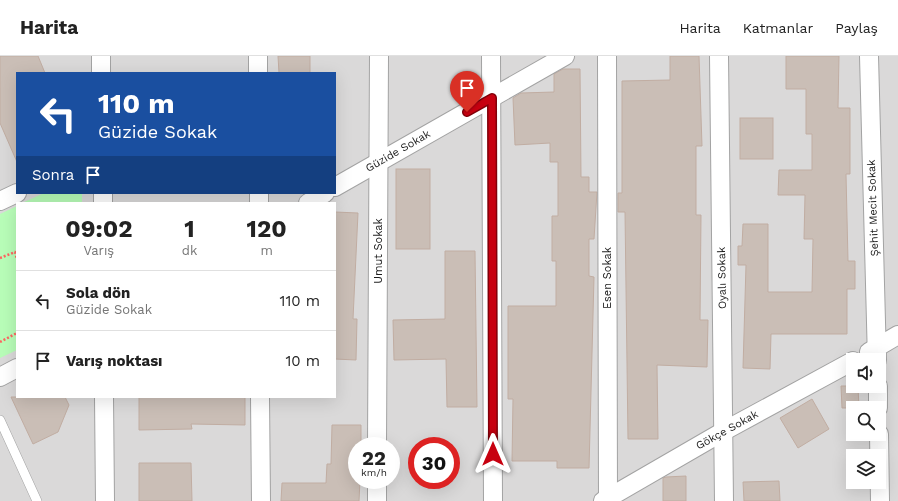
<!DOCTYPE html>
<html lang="tr">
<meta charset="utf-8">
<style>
:root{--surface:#fff;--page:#f6f6f6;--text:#222;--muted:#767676;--line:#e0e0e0}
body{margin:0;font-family:"Work Sans",sans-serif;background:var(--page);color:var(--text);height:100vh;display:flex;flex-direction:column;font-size:15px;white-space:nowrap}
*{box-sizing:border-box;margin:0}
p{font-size:13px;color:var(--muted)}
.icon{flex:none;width:22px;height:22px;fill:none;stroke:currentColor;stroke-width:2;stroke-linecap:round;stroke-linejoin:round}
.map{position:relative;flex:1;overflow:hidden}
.drawer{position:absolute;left:16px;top:146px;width:320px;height:196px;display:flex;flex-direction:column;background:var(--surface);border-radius:0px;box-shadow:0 4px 16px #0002}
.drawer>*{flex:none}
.banner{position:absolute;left:16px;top:16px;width:320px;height:122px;border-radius:0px;box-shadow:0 4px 16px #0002;background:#1a4fa0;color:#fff;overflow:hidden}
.tools{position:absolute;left:846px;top:297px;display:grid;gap:8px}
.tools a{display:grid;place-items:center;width:40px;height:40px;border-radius:0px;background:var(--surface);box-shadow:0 4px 16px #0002;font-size:20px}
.speed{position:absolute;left:348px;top:381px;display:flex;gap:8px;font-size:20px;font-weight:700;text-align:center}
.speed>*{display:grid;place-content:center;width:52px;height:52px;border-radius:50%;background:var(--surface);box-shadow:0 4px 16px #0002;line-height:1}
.speed small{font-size:10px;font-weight:400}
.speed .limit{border:6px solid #d22;background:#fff;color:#111}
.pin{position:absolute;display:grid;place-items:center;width:34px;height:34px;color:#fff;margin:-41px -17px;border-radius:50% 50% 50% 0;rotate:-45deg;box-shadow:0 0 4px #0007}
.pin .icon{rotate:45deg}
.me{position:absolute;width:44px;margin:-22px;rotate:0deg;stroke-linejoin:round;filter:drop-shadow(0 0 3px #0008)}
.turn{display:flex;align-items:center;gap:14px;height:84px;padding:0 16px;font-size:18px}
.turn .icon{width:52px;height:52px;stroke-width:2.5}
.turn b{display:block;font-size:28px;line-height:34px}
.then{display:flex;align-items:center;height:38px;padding:0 16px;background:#0003;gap:8px;font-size:15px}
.eta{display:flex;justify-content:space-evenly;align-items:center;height:68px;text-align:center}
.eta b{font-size:24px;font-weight:700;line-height:28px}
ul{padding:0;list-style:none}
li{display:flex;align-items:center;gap:12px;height:60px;padding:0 16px;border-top:1px solid var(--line)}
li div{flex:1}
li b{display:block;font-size:15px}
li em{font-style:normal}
header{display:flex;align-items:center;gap:24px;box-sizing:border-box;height:56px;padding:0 20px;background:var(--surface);border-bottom:1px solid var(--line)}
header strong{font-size:19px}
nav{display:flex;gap:22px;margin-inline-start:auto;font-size:14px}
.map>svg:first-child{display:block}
.residential{fill:#dad9d9;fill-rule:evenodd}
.park{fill:#b8fdb8}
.building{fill:#cabeb6;stroke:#c1ada2}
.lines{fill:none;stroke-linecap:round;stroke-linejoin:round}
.service-casing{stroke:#a3a3a3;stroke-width:10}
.minor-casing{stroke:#a3a3a3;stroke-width:20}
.path{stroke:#ff6460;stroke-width:2.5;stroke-dasharray:2 2;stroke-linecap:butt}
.service{stroke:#fff;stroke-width:9}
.minor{stroke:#fff;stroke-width:18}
.route-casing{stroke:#81000a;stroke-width:10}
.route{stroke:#c70010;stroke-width:7}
.labels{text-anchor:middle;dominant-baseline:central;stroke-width:3;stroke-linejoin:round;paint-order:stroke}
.street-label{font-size:11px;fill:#1c1c1c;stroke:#fff}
</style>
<header>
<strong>Harita</strong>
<nav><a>Harita</a><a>Katmanlar</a><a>Paylaş</a></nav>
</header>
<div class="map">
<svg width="898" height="445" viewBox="0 0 898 445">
<rect width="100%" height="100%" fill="#eee8e0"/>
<path class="residential" d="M0 0H898V445H0ZM17 17H335V137H17ZM17 147H335V341H17ZM853 304H879V330H853ZM853 352H879V378H853ZM357 390H391V424H357ZM417 390H451V424H417ZM853 400H879V426H853Z"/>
<g class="park">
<polygon points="44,137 82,137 82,147 22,147"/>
<polygon points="17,150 17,294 0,302 0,158"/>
</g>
<g class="building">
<polygon points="0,0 38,0 45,17 17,17 17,106 0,67"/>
<polygon points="278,0 310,0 310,17 279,17"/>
<polygon points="670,0 699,0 702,90 696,90 696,159 701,159 700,264 708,264 707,311 657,309 658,383 628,383 625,156 618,156 618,137 622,137 622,25 670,24"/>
<polygon points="786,0 839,0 838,52 850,52 850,118 846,118 848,205 855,205 855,233 847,233 847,278 771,278 770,313 743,312 746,209 738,209 738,190 742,190 743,168 768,168 768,236 812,236 813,183 804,183 805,139 778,139 779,114 812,114 812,78 806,78 806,33 786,33"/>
<polygon points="563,13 580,13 581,121 589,121 589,136 597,136 594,183 589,183 589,220 594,221 589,412 557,412 557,405 512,405 513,343 508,343 508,250 556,250 556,205 552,205 552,160 558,160 558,106 550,106 550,87 515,89 513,42 521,37 554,36 554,18"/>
<rect x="740" y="62" width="33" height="41"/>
<rect x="396" y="113" width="34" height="80"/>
<polygon points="335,156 358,157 353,263 357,263 356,304 335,303"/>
<polygon points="445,195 475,195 477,351 447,351 446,303 394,304 393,264 445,263"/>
<polygon points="841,330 858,330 859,352 842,352"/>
<polygon points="11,341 65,341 69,349 58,376 33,388"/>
<polygon points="139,341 245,341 245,369 191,368 192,373 139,374"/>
<polygon points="812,343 829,373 798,392 780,362"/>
<polygon points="332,369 361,369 361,390 357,390 357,424 360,424 359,445 281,445 282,427 326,427 327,408 331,408"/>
<polygon points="139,407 191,407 192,445 139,445"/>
<polygon points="686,420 686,445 663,445 663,422 666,421"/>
<polygon points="779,425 780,445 744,445 743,426"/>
</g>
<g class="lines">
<g class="service-casing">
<polyline id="service" points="0,364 37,445"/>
</g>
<g class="minor-casing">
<g id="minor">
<polyline points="101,0 101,17"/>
<polyline points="258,0 258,17"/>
<polyline points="491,0 493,445"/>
<polyline points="607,0 608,445"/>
<polyline points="719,0 724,445"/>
<polyline points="869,0 877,304"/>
<polyline points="335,131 565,0"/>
<polyline points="103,137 103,147"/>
<polyline points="259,137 259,147"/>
<polyline points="0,145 17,137"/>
<polyline points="308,147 325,137"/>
<polyline points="869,296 898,279"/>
<polyline points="0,321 17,312"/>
<polyline points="878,330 878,352"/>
<polyline points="104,341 105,445"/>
<polyline points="260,341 261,445"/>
<polyline points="879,378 880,445"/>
<polyline points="377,390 379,0"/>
<polyline points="377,445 377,424"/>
<polyline points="603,445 724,375 853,305"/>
</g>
</g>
<g class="path">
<polyline points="0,202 15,196 17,203"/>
<polyline points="0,286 17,277"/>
</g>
<use href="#service" class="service"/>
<use href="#minor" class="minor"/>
</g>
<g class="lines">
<g class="route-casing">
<polyline id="route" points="467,56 492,42 493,398"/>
</g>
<use href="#route" class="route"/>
</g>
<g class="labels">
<g class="street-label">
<text transform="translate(398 95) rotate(-30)">Güzide Sokak</text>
<text transform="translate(873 152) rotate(-92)">Şehit Mecit Sokak</text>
<text transform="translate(378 195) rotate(-90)">Umut Sokak</text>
<text transform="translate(607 222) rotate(-90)">Esen Sokak</text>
<text transform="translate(722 222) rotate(-91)">Oyalı Sokak</text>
<text transform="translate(727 374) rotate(-29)">Gökçe Sokak</text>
</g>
</g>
</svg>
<div class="tools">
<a><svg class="icon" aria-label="sound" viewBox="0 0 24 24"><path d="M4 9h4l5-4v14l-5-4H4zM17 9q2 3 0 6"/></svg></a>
<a><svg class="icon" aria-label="search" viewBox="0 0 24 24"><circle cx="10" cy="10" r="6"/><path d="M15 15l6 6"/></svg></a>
<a><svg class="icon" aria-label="layers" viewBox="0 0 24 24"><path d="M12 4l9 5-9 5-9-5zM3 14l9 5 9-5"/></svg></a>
</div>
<div class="speed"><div>22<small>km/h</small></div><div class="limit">30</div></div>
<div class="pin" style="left:467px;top:56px;background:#d93025"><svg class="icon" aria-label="arrive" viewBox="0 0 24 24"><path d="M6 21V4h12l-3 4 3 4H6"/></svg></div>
<svg class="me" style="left:493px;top:398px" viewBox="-20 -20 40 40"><path d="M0-17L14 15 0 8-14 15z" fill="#c70010" stroke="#fff" stroke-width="4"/></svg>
<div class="banner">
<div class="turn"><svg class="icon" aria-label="left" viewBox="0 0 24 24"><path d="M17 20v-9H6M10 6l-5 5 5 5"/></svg><div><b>110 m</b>Güzide Sokak</div></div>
<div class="then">Sonra<svg class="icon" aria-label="arrive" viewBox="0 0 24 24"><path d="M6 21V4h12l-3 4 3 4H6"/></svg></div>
</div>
<section class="drawer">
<div class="eta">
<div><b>09:02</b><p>Varış</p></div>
<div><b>1</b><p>dk</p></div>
<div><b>120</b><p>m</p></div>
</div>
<ul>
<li><svg class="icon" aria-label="left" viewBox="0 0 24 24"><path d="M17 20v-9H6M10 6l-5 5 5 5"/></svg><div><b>Sola dön</b><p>Güzide Sokak</p></div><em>110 m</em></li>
<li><svg class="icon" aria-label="arrive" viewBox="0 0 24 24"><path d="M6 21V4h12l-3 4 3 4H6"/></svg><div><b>Varış noktası</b></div><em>10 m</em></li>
</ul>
</section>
</div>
